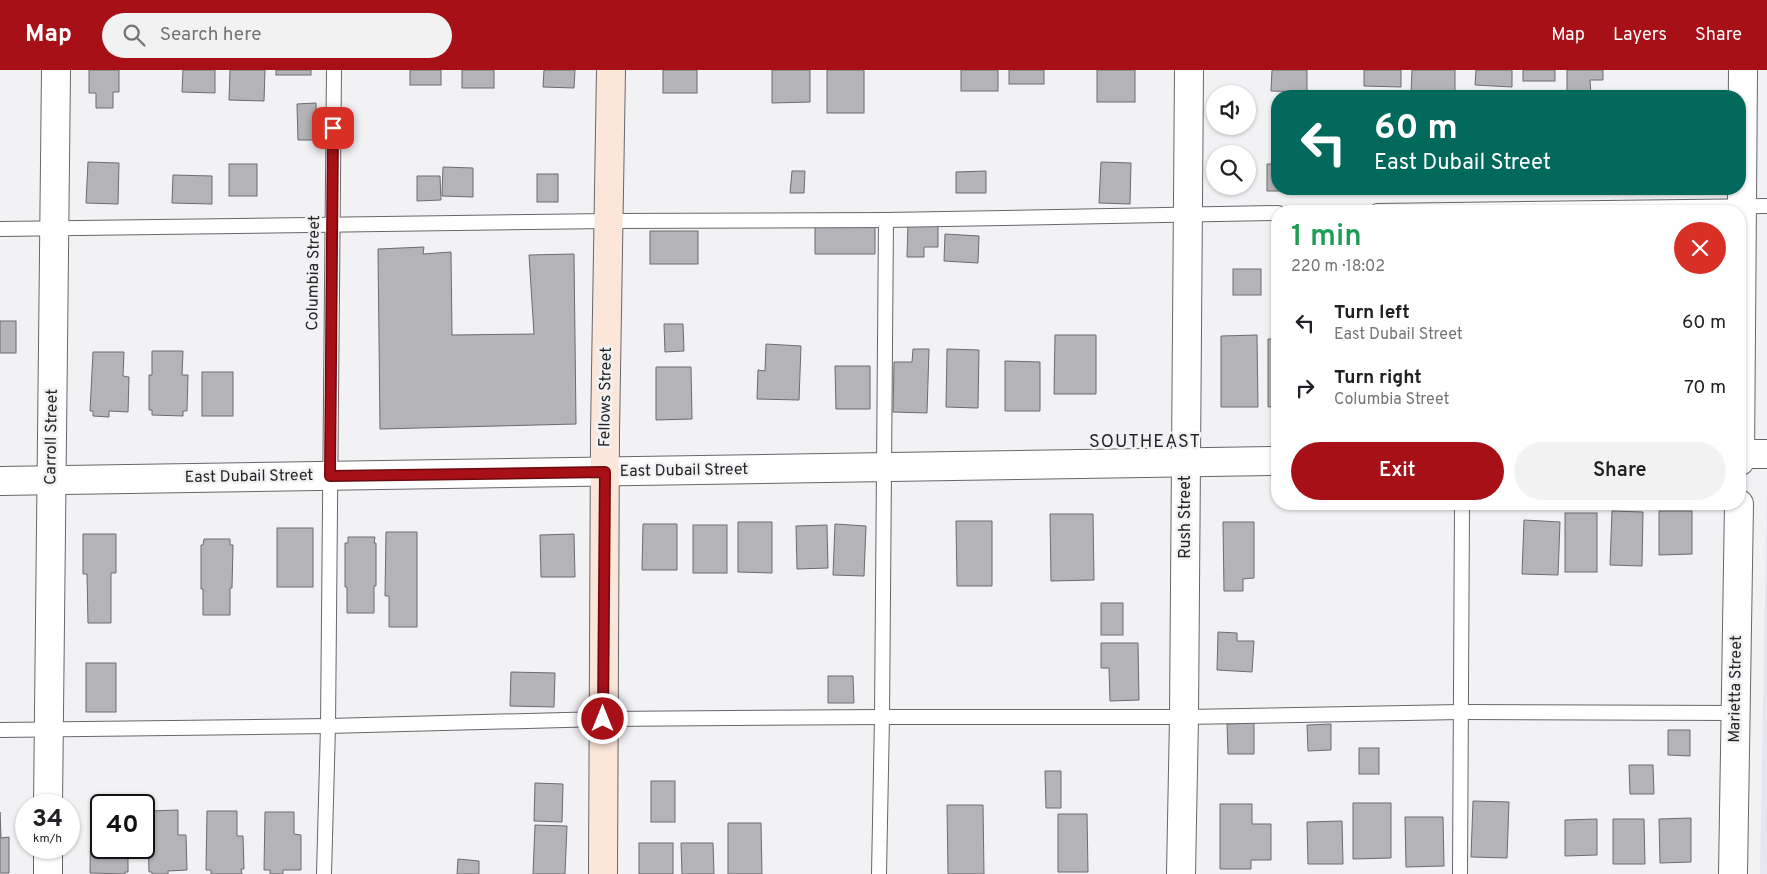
<!DOCTYPE html>
<meta charset="utf-8">
<style>
:root{--surface:#fff;--page:#f2f2f2;--text:#202124;--muted:#757577;--accent:#a61016}
body{margin:0;font-family:Overpass,sans-serif;background:var(--page);color:var(--text);height:100vh;display:flex;flex-direction:column;font-size:19px;white-space:nowrap}
*{box-sizing:border-box;margin:0}
p{font-size:16px;color:var(--muted)}
.icon{flex:none;width:28px;height:28px;fill:none;stroke:currentColor;stroke-width:2;stroke-linecap:round;stroke-linejoin:round}
.map{position:relative;flex:1;overflow:hidden}
.details{position:absolute;left:1271px;top:135px;width:475px;height:305px;display:flex;flex-direction:column;background:var(--surface);border-radius:20px;box-shadow:0 1px 4px #0004}
.details>*{flex:none}
.guide{position:absolute;left:1271px;top:20px;width:475px;height:105px;border-radius:20px;box-shadow:0 1px 4px #0004;background:#00695c;color:#fff;overflow:hidden}
.buttons{position:absolute;left:1206px;top:15px;display:grid;gap:10px}
.buttons a{display:grid;place-items:center;width:50px;height:50px;border-radius:50%;background:var(--surface);box-shadow:0 1px 4px #0004;font-size:25px}
.speed{position:absolute;left:15px;top:724px;display:flex;gap:10px;font-size:25px;font-weight:700;text-align:center}
.speed>*{display:grid;place-content:center;width:65px;height:65px;border-radius:50%;background:var(--surface);box-shadow:0 1px 4px #0004;line-height:1}
.speed small{font-size:12px;font-weight:400}
.speed .limit{border:2px solid #111;border-radius:8px;background:#fff;color:#111}
.pin{position:absolute;display:grid;place-items:center;width:42px;height:42px;color:#fff;margin:-21px;border-radius:10px;box-shadow:0 2px 8px #0006}
.me{position:absolute;width:55px;margin:-28px;rotate:0deg;stroke-linejoin:round;filter:drop-shadow(0 0 4px #0008)}
.turn{display:flex;align-items:center;gap:18px;height:105px;padding:0 20px;font-size:22px}
.turn .icon{width:65px;height:65px;stroke-width:2.5}
.turn b{display:block;font-size:35px;line-height:42px}
.round{display:grid;place-items:center;flex:none;width:52px;height:52px;border-radius:26px;background:var(--page)}
.summary{display:flex;align-items:center;justify-content:space-between;height:85px;padding:0 20px}
h1{font-size:30px;font-weight:600;line-height:38px;color:#1e9e55}
.button{display:flex;gap:10px;margin-top:auto;padding:10px 20px}
.button a{flex:1;height:58px;border-radius:30px;background:var(--accent);color:#fff;font-size:20px;font-weight:600;line-height:58px;text-align:center}
.button a+a{background:var(--page);color:var(--text)}
ul{padding:0;list-style:none}
li{display:flex;align-items:center;gap:15px;height:65px;padding:0 20px}
li div{flex:1}
li b{display:block;font-size:19px}
li em{font-style:normal}
header{display:flex;align-items:center;gap:30px;box-sizing:border-box;height:70px;padding:0 25px;background:var(--accent);color:#fff}
header strong{font-size:24px}
nav{display:flex;gap:28px;margin-inline-start:auto;font-size:18px}
.search{width:350px;height:45px;background:var(--page);display:flex;align-items:center;gap:12px;box-sizing:border-box;padding:0 18px;border-radius:28px;color:var(--muted);font-size:19px}
.map>svg:first-child{display:block}
.built{fill:#e6e6f1}
.building{fill:#b4b4b8;stroke:#6c6c6f}
.lines{fill:none;stroke-linecap:round;stroke-linejoin:round}
.lane-casing{stroke:#67676a;stroke-width:16}
.street-casing{stroke:#67676a;stroke-width:30}
.secondary-casing{stroke:#67676a;stroke-width:30}
.lane{stroke:#fff;stroke-width:14}
.street{stroke:#fff;stroke-width:28}
.secondary{stroke:#fce6da;stroke-width:28}
.route-casing{stroke:#6c0a0e;stroke-width:12}
.route{stroke:#a61016;stroke-width:9}
.labels{text-anchor:middle;dominant-baseline:central;stroke-width:5;stroke-linejoin:round;paint-order:stroke}
.street-label{font-size:16px;fill:#252526;stroke:#f2f2f5}
.neighbourhood-label{font-size:18px;letter-spacing:1px;fill:#252526;stroke:#f2f2f5}
</style>
<header>
<strong>Map</strong>
<div class="search"><svg class="icon" aria-label="search" viewBox="0 0 24 24"><circle cx="10" cy="10" r="6"/><path d="M15 15l6 6"/></svg>Search here</div>
<nav><a>Map</a><a>Layers</a><a>Share</a></nav>
</header>
<div class="map">
<svg width="1767" height="804" viewBox="0 0 1767 804">
<rect width="100%" height="100%" fill="#f2f2f5"/>
<polygon class="built" points="1767,413 1767,804 1760,804"/>
<g class="building">
<polygon points="89,0 119,0 119,22 113,22 113,38 96,38 96,23 89,23"/>
<polygon points="183,0 215,0 215,23 182,22"/>
<polygon points="230,0 265,0 264,31 229,30"/>
<rect x="276" y="0" width="35" height="5"/>
<rect x="410" y="0" width="31" height="15"/>
<rect x="462" y="0" width="32" height="18"/>
<polygon points="544,0 575,0 574,18 543,17"/>
<rect x="663" y="0" width="34" height="23"/>
<polygon points="772,0 810,0 810,32 772,33"/>
<rect x="827" y="0" width="37" height="43"/>
<rect x="961" y="0" width="37" height="21"/>
<rect x="1009" y="0" width="35" height="14"/>
<rect x="1097" y="0" width="38" height="32"/>
<polygon points="1272,0 1307,0 1307,22 1271,21"/>
<polygon points="1364,0 1401,0 1401,17 1364,16"/>
<polygon points="1412,0 1455,0 1455,24 1411,24"/>
<polygon points="1476,0 1512,0 1512,17 1475,15"/>
<rect x="1523" y="0" width="32" height="11"/>
<polygon points="1567,0 1603,0 1603,10 1590,10 1591,25 1567,26"/>
<polygon points="316,33 317,70 298,70 297,34"/>
<polygon points="88,92 119,93 118,134 86,133"/>
<polygon points="1101,92 1131,93 1130,134 1099,133"/>
<rect x="229" y="94" width="28" height="32"/>
<polygon points="1267,94 1278,94 1278,119 1307,119 1307,121 1267,121"/>
<polygon points="443,97 473,98 473,127 442,126"/>
<polygon points="792,101 805,101 804,123 790,123"/>
<polygon points="986,101 986,123 956,123 956,102"/>
<rect x="537" y="104" width="21" height="28"/>
<polygon points="173,105 212,106 212,134 172,133"/>
<polygon points="417,106 440,106 441,130 417,131"/>
<polygon points="908,153 938,155 938,177 924,177 924,187 907,187"/>
<polygon points="815,154 875,155 875,184 815,184"/>
<rect x="650" y="161" width="48" height="33"/>
<polygon points="945,164 979,166 978,193 944,191"/>
<polygon points="424,177 423,184 451,182 452,265 534,264 529,185 574,184 576,354 380,359 378,179"/>
<rect x="1233" y="199" width="28" height="26"/>
<rect x="0" y="251" width="16" height="32"/>
<polygon points="664,254 683,254 684,281 665,282"/>
<polygon points="1055,265 1096,265 1096,324 1054,324"/>
<polygon points="1257,265 1258,337 1221,337 1221,266"/>
<polygon points="1268,269 1278,269 1278,336 1268,337"/>
<polygon points="766,274 801,276 799,330 757,329 758,300 765,301"/>
<polygon points="913,279 929,279 927,343 893,342 894,292 912,292"/>
<polygon points="947,279 979,280 978,338 946,337"/>
<polygon points="152,281 183,281 182,305 188,305 187,341 183,341 183,346 152,345 152,340 149,340 149,305 152,305"/>
<polygon points="93,282 124,282 123,306 129,307 128,342 109,341 109,347 93,346 93,341 90,341"/>
<polygon points="1005,291 1040,292 1040,341 1005,341"/>
<polygon points="835,296 870,296 870,339 836,339"/>
<polygon points="656,297 691,297 692,349 656,350"/>
<rect x="202" y="302" width="31" height="44"/>
<polygon points="1612,441 1643,442 1642,496 1610,495"/>
<polygon points="1659,441 1692,441 1692,484 1659,485"/>
<rect x="1565" y="443" width="32" height="59"/>
<polygon points="1050,444 1093,444 1094,510 1051,511"/>
<polygon points="1524,450 1560,452 1558,505 1522,504"/>
<polygon points="956,451 992,451 992,516 957,516"/>
<polygon points="738,452 772,452 772,503 738,502"/>
<polygon points="1223,452 1254,452 1254,508 1243,509 1243,521 1224,521"/>
<polygon points="643,454 677,454 677,500 642,500"/>
<polygon points="835,454 866,456 864,506 833,505"/>
<rect x="693" y="455" width="34" height="48"/>
<polygon points="827,455 828,498 797,499 796,456"/>
<rect x="277" y="458" width="36" height="59"/>
<polygon points="386,462 417,462 417,557 389,557 389,526 385,526"/>
<polygon points="83,464 116,464 116,503 111,503 111,553 88,553 87,504 83,504"/>
<polygon points="574,464 575,507 541,507 540,465"/>
<polygon points="348,467 375,467 374,473 376,473 376,516 374,516 374,543 347,543 347,517 345,517 345,473 348,473"/>
<polygon points="204,469 230,469 230,475 233,475 232,518 230,518 230,545 203,545 203,519 201,519 201,475 203,475"/>
<rect x="1101" y="533" width="22" height="32"/>
<polygon points="1218,562 1237,563 1237,571 1254,571 1252,602 1217,600"/>
<polygon points="1101,573 1138,573 1139,630 1110,631 1109,598 1101,598"/>
<rect x="86" y="593" width="30" height="49"/>
<polygon points="511,602 555,603 554,637 510,636"/>
<polygon points="828,606 853,606 854,633 828,633"/>
<polygon points="1254,653 1254,684 1228,684 1227,654"/>
<polygon points="1331,654 1331,680 1308,681 1307,655"/>
<polygon points="1668,660 1690,660 1690,686 1668,685"/>
<rect x="1359" y="678" width="20" height="26"/>
<polygon points="1629,695 1653,695 1654,724 1630,724"/>
<polygon points="1045,701 1061,701 1061,738 1046,738"/>
<rect x="651" y="711" width="24" height="41"/>
<polygon points="535,713 563,714 562,752 534,751"/>
<polygon points="1473,731 1509,732 1507,788 1471,787"/>
<polygon points="1353,733 1391,733 1391,788 1353,789"/>
<polygon points="1220,734 1252,734 1252,754 1271,754 1271,790 1251,790 1251,799 1220,799"/>
<polygon points="947,735 983,735 984,804 948,804"/>
<polygon points="178,740 178,765 186,765 187,800 168,801 168,804 152,804 152,802 149,802 148,766 151,766 150,741"/>
<polygon points="91,741 101,741 101,778 128,778 128,802 125,802 125,804 90,803"/>
<polygon points="207,741 237,741 237,766 243,766 244,799 241,799 242,804 211,804 211,800 206,800"/>
<polygon points="0,742 1,768 9,767 9,803 0,803"/>
<polygon points="265,742 294,742 294,764 301,765 301,800 283,800 283,804 270,804 270,800 264,800"/>
<polygon points="1058,744 1087,744 1088,802 1058,802"/>
<polygon points="1405,747 1443,747 1444,796 1406,797"/>
<polygon points="1691,748 1691,792 1660,793 1659,749"/>
<polygon points="1597,749 1597,785 1565,786 1565,750"/>
<polygon points="1613,749 1644,749 1645,794 1613,794"/>
<polygon points="1342,751 1343,794 1308,794 1307,752"/>
<polygon points="728,753 761,753 762,804 728,804"/>
<polygon points="535,755 567,756 565,804 533,804"/>
<rect x="639" y="773" width="34" height="31"/>
<polygon points="681,773 713,773 714,804 682,804"/>
<polygon points="458,789 479,791 479,804 457,804"/>
</g>
<g class="lines">
<g class="lane-casing">
<g id="lane">
<polyline points="1377,141 1767,136"/>
<polyline points="0,159 609,151 886,150 1278,143"/>
<polyline points="0,660 328,656 603,649 882,647 1184,647 1461,642 1736,643"/>
<polyline points="324,804 328,656 334,0"/>
<polyline points="879,804 882,647 886,150"/>
<polyline points="1460,804 1462,434"/>
</g>
</g>
<g class="street-casing">
<g id="street">
<polyline points="1740,384 1767,384"/>
<polyline points="1740,391 1743,0"/>
<polyline points="0,411 1278,391"/>
<polyline points="48,735 56,0"/>
<polyline points="48,804 48,778"/>
<polyline points="1181,804 1184,647 1189,0"/>
<polyline points="1733,804 1739,434"/>
</g>
</g>
<g class="secondary-casing">
<polyline id="secondary" points="603,804 605,363 611,0"/>
</g>
<use href="#lane" class="lane"/>
<use href="#street" class="street"/>
<use href="#secondary" class="secondary"/>
</g>
<g class="lines">
<g class="route-casing">
<polyline id="route" points="333,58 330,406 605,402 603,649"/>
</g>
<use href="#route" class="route"/>
</g>
<g class="labels">
<g class="street-label">
<text transform="translate(314 203) rotate(-89)">Columbia Street</text>
<text transform="translate(606 327) rotate(-89)">Fellows Street</text>
<text transform="translate(52 367) rotate(-89)">Carroll Street</text>
<text transform="translate(684 401) rotate(-1)">East Dubail Street</text>
<text transform="translate(249 407) rotate(-1)">East Dubail Street</text>
<text transform="translate(1186 447) rotate(-90)">Rush Street</text>
<text transform="translate(1736 619) rotate(-89)">Marietta Street</text>
</g>
<g class="neighbourhood-label">
<text x="1145" y="372">SOUTHEAST</text>
</g>
</g>
</svg>
<div class="buttons">
<a><svg class="icon" aria-label="sound" viewBox="0 0 24 24"><path d="M4 9h4l5-4v14l-5-4H4zM17 9q2 3 0 6"/></svg></a>
<a><svg class="icon" aria-label="search" viewBox="0 0 24 24"><circle cx="10" cy="10" r="6"/><path d="M15 15l6 6"/></svg></a>
</div>
<div class="speed"><div>34<small>km/h</small></div><div class="limit">40</div></div>
<div class="pin" style="left:333px;top:58px;background:#d93025"><svg class="icon" aria-label="arrive" viewBox="0 0 24 24"><path d="M6 21V4h12l-3 4 3 4H6"/></svg></div>
<svg class="me" style="left:603px;top:649px" viewBox="-20 -20 40 40"><circle r="17" fill="#a61016" stroke="#fff" stroke-width="3"/><path d="M0-11L8 9 0 5-8 9z" fill="#fff"/></svg>
<div class="guide">
<div class="turn"><svg class="icon" aria-label="left" viewBox="0 0 24 24"><path d="M17 20v-9H6M10 6l-5 5 5 5"/></svg><div><b>60 m</b>East Dubail Street</div></div>
</div>
<section class="details">
<div class="summary"><div><h1>1 min</h1><p>220 m · 18:02</p></div><a class="round" style="background:#d93025;color:#fff"><svg class="icon" aria-label="close" viewBox="0 0 24 24"><path d="M6 6l12 12M18 6L6 18"/></svg></a></div>
<ul>
<li><svg class="icon" aria-label="left" viewBox="0 0 24 24"><path d="M17 20v-9H6M10 6l-5 5 5 5"/></svg><div><b>Turn left</b><p>East Dubail Street</p></div><em>60 m</em></li>
<li><svg class="icon" aria-label="right" viewBox="0 0 24 24"><path d="M7 20v-9h11M14 6l5 5-5 5"/></svg><div><b>Turn right</b><p>Columbia Street</p></div><em>70 m</em></li>
</ul>
<div class="button"><a>Exit</a><a>Share</a></div>
</section>
</div>
